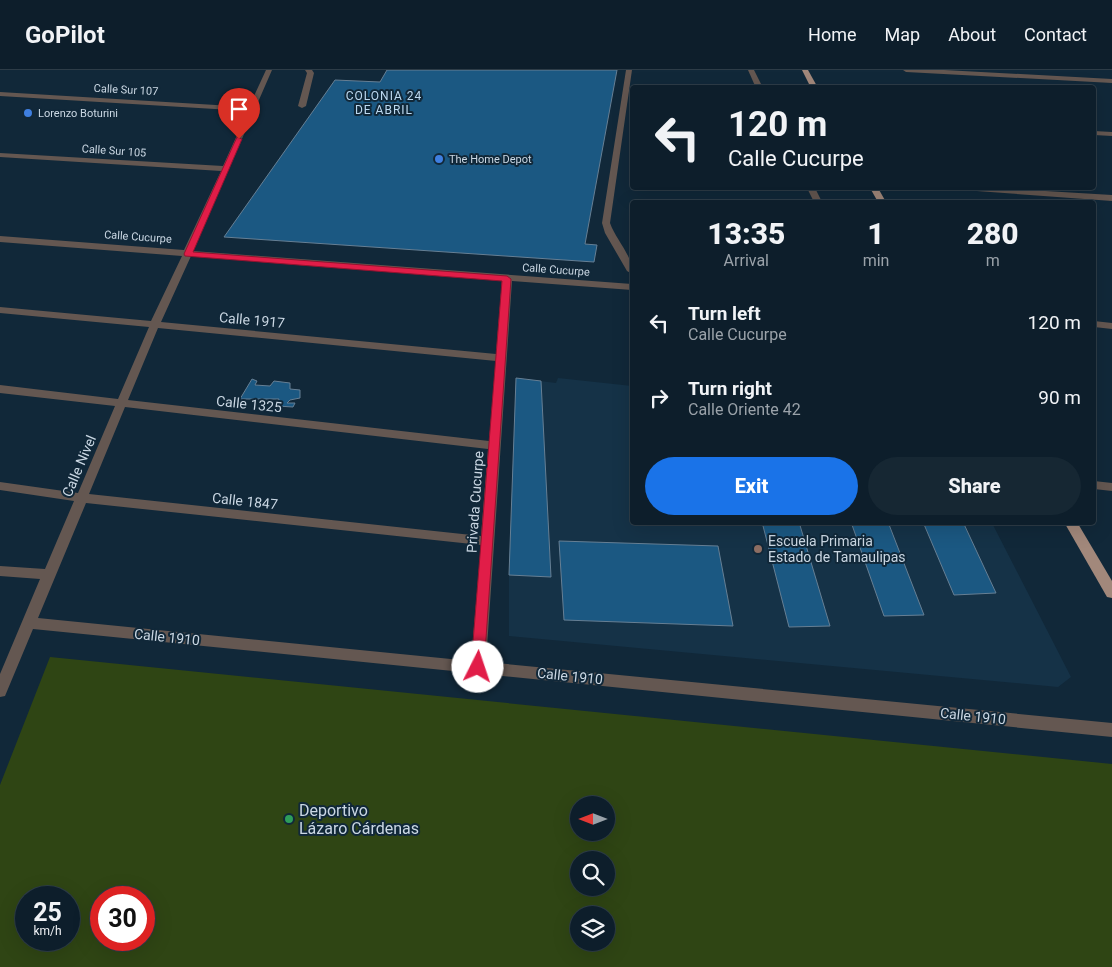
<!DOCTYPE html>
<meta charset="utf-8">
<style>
:root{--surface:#0d1e2b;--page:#162733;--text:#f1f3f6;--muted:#9aa2a9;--line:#2d3c47;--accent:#1a73e8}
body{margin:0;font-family:Roboto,sans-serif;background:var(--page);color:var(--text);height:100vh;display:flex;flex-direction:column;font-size:19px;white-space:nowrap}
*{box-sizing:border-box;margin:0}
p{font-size:16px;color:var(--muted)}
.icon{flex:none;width:28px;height:28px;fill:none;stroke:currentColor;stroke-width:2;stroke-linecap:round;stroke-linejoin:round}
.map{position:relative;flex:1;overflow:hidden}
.side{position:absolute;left:630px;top:130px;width:466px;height:325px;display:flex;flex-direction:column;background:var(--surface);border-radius:5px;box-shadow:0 5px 20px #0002,0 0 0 1px var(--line)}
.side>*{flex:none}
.banner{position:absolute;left:630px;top:15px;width:466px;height:105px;border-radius:5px;box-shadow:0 5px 20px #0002,0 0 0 1px var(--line);background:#0d1e2b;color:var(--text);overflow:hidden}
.needle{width:32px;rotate:270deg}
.controls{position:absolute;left:570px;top:726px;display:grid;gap:10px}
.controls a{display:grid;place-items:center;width:45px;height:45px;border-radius:50%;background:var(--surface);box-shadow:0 5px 20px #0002,0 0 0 1px var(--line);font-size:25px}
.speed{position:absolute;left:15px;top:816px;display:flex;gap:10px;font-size:25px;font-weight:700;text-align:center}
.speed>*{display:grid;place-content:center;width:65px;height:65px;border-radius:50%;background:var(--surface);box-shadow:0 5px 20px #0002,0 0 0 1px var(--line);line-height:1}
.speed small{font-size:12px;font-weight:400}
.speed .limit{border:8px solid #d22;background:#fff;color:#111}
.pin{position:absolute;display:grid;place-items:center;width:42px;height:42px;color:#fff;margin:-51px -21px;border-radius:50% 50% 50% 0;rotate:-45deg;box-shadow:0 0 5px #0007}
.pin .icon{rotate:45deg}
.me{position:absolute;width:55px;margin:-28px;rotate:4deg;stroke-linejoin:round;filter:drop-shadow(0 0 4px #0008)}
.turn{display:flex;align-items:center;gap:18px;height:105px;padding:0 15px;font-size:22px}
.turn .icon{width:65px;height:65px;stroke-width:2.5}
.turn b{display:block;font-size:35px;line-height:42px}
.eta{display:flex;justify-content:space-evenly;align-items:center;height:85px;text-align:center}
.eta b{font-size:30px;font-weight:800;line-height:35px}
.button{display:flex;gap:10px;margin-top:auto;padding:10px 15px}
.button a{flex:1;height:58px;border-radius:30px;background:var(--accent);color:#fff;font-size:20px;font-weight:800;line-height:58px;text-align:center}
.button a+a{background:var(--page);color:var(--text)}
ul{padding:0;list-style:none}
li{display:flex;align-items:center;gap:15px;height:75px;padding:0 15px}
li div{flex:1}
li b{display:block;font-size:19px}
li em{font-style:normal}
header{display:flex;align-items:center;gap:30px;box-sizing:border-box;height:70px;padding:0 25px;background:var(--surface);border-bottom:1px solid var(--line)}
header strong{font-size:24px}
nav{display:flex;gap:28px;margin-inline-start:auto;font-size:18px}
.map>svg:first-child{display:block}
.built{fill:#153247}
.green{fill:#2f4514;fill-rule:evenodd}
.building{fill:#1b5882;stroke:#667f94}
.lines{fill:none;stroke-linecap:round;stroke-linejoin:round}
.minor{fill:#645751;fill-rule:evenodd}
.major{fill:#a2887b;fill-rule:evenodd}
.route{fill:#e11d48;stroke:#92132f}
.shop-dot{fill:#3f7fe0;stroke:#112839;stroke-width:2}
.education-dot{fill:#8d6e63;stroke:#112839;stroke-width:2}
.leisure-dot{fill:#2e9e5b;stroke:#112839;stroke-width:2}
.labels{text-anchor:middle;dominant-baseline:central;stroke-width:4;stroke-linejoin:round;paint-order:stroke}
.far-street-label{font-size:11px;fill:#cad7e3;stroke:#112839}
.far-poi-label{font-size:11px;fill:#cad7e3;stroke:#112839;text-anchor:start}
.far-neighbourhood-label{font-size:12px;letter-spacing:1px;fill:#bdd9f0;stroke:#112839}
.street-label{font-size:14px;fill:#cad7e3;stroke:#112839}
.poi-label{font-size:14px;fill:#cad7e3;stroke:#112839;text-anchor:start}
.near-poi-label{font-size:16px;fill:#cad7e3;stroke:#112839;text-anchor:start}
</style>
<header>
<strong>GoPilot</strong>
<nav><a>Home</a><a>Map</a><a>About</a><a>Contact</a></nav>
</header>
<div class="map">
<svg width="1112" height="897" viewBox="0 0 1112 897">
<rect width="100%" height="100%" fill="#112839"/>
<polygon class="built" points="516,308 556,313 558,308 632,316 632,452 992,453 1071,607 1058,617 509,566 509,505"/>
<path class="green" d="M50 587 1112 694V897H0V715ZM579 735H606V762H579ZM579 790H606V818H579ZM26 828H69V870H26ZM101 828H144V870H101ZM579 845H606V872H579Z"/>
<g class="building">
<polygon points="387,0 617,0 585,174 597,175 594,192 224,167 335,10 380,12"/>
<polygon points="516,308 541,311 551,507 509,505"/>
<polygon points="252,309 257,311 255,315 270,316 274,311 290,313 290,319 300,320 300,328 290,330 287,333 295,333 293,337 277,336 279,329 240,329"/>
<polygon points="762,452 799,452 830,556 789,557"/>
<polygon points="851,452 888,452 924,545 884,546"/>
<polygon points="923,452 963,452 996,523 954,525"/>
<polygon points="559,471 718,476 733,556 564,550"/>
</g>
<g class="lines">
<g class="minor">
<path d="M266 0H272L193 181 632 214V220L512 211 486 592 1112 653V667L33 559 5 626 0 627V604L40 509 0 506V496L45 499 74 431 0 420V412L78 423 115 336 0 323V315L118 329 149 257 0 243V237L151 251 182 186 0 172V166L184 180 221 101 0 87V83L223 96 248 41 0 26V22L249 37ZM191 186 502 210 496 284 161 252ZM158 258 496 291 489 371 128 330ZM125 337 488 379 481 466 89 424ZM86 433 481 475 471 591 38 548Z"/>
<polygon points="305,0 312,0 314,3 306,36 302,38 298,36 307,3"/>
<path d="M626 0H632L610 153C616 170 634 187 632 204L627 201 605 163 602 153Z"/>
<polygon points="748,0 754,0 763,18 756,18"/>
<polygon points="903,0 944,0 1112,9 1112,13 906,2"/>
<polygon points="1094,61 1112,62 1112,66 1094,65"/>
<polygon points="807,118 815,118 822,132 814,132"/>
<polygon points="959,118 993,118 1112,125 1112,131 963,120"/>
<polygon points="1094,251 1112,253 1112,259 1094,257"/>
<polygon points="1094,411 1112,413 1112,421 1094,419"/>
</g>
<g class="major">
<polygon points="802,0 808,0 818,18 811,18"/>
<polygon points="870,118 878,118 886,132 878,132"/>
<polygon points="1064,452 1077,452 1112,511 1112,528 1107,527"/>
</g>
</g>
<polygon class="route" points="237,67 242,69 193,182 507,206 511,209 484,597 483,601 478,602 473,601 471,597 502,211 185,186 184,184"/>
<g class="shop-dot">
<circle cx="28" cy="43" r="5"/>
<circle cx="439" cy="89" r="5"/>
</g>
<circle class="education-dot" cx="758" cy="479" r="5"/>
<circle class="leisure-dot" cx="289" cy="749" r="5"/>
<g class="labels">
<g class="far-street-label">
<text transform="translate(126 20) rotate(3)">Calle Sur 107</text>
<text transform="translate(114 81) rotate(4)">Calle Sur 105</text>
<text transform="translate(138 167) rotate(4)">Calle Cucurpe</text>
<text transform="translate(556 200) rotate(4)">Calle Cucurpe</text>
</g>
<g class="far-poi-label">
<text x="38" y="43">Lorenzo Boturini</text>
<text x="449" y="89">The Home Depot</text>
</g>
<g class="far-neighbourhood-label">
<text x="384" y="26">COLONIA 24<tspan x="384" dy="14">DE ABRIL</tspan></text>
</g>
<g class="street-label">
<text transform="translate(252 250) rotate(5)">Calle 1917</text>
<text transform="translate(249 334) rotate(6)">Calle 1325</text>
<text transform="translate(79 396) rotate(-67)">Calle Nivel</text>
<text transform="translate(245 431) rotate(6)">Calle 1847</text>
<text transform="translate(475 432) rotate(-86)">Privada Cucurpe</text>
<text transform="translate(167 567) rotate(6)">Calle 1910</text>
<text transform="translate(570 606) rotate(6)">Calle 1910</text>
<text transform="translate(973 646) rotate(6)">Calle 1910</text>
</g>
<g class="poi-label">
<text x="768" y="471">Escuela Primaria<tspan x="768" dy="16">Estado de Tamaulipas</tspan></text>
</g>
<g class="near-poi-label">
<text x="299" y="740">Deportivo<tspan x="299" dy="18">Lázaro Cárdenas</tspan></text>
</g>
</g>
</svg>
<div class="controls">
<a><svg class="needle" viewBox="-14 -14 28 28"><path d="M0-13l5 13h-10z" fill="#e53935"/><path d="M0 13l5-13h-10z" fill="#9aa2a9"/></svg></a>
<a><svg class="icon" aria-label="search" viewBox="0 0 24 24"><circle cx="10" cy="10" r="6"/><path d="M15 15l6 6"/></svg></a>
<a><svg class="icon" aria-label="layers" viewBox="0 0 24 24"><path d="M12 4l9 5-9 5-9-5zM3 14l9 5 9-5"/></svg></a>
</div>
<div class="speed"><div>25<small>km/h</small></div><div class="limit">30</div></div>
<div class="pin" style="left:239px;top:69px;background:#d93025"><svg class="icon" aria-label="arrive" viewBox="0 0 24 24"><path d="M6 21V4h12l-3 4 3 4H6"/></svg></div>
<svg class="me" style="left:478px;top:597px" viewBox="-20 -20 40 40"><circle r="19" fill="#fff"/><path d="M0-13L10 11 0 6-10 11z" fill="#e11d48"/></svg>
<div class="banner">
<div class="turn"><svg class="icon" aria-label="left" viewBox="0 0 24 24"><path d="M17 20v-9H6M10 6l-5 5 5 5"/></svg><div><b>120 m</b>Calle Cucurpe</div></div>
</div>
<section class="side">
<div class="eta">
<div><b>13:35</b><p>Arrival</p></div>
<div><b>1</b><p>min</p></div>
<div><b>280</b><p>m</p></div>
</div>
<ul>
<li><svg class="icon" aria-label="left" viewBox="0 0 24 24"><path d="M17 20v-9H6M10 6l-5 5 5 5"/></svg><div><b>Turn left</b><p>Calle Cucurpe</p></div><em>120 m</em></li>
<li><svg class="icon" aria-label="right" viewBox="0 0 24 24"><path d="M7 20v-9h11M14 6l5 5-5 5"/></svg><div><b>Turn right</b><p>Calle Oriente 42</p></div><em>90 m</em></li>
</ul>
<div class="button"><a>Exit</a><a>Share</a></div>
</section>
</div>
